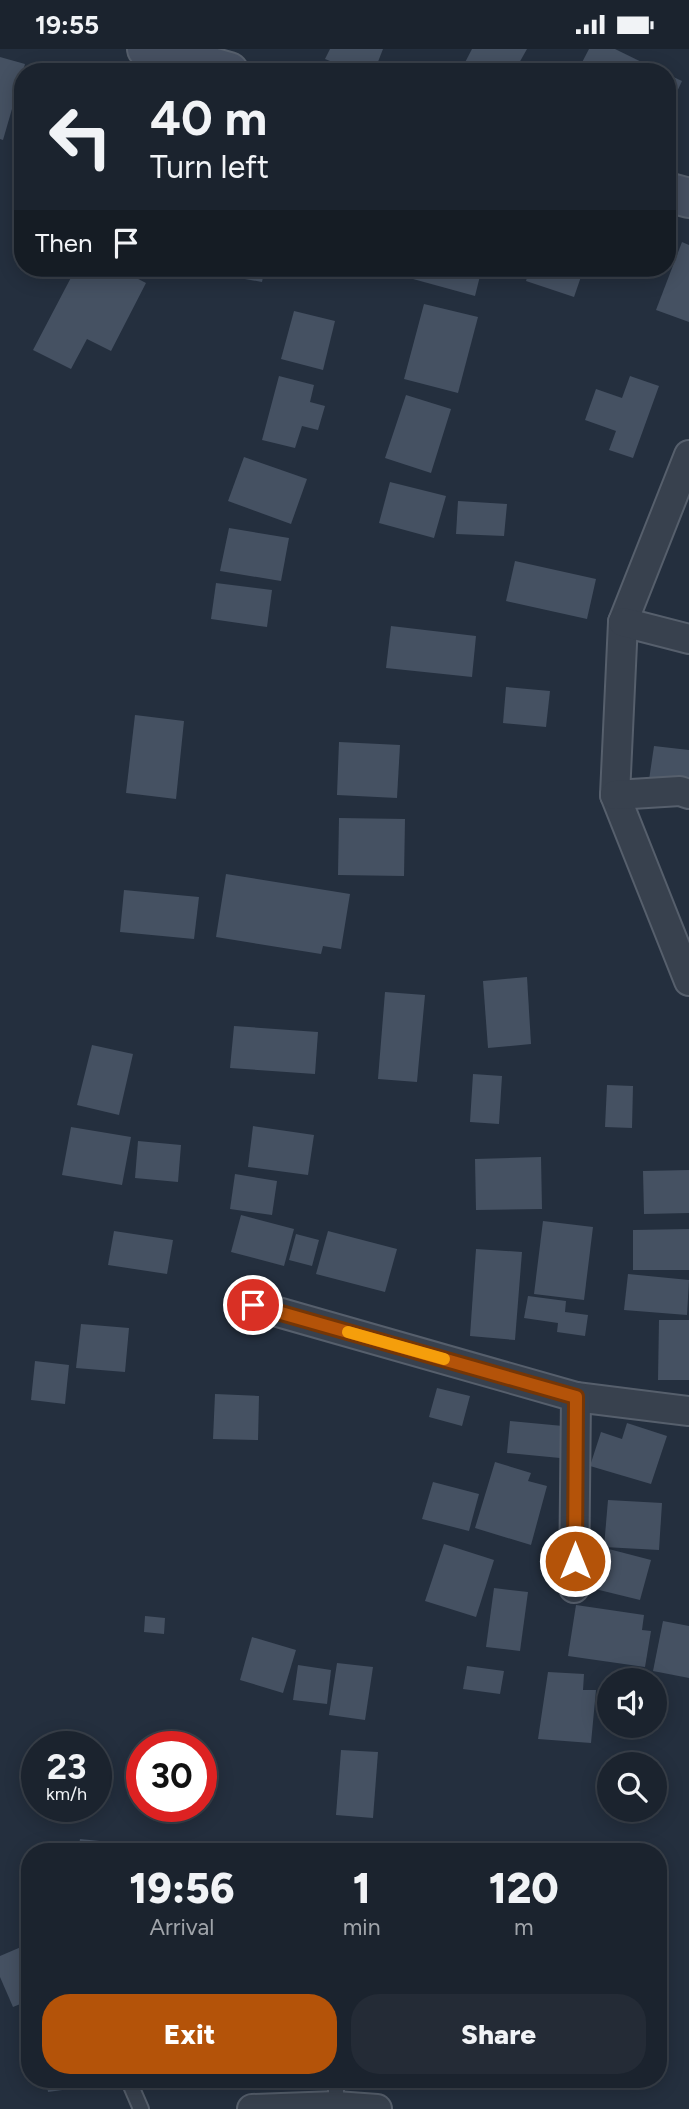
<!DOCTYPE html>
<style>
:root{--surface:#1b232e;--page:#242b36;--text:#f1f3f6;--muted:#a0a4aa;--line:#39404a;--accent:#b45309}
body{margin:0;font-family:Figtree,sans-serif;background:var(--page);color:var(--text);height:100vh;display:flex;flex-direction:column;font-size:26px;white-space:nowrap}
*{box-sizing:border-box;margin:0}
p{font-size:23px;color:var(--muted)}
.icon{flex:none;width:38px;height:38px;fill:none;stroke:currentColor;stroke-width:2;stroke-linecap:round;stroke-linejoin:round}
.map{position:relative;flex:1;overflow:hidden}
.panel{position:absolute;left:21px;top:1794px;width:646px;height:245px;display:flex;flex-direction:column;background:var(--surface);border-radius:28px;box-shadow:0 4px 18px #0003,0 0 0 2px var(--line)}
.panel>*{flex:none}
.banner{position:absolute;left:14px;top:14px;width:662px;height:214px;border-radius:28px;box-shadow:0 4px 18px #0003,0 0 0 2px var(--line);background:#1b232e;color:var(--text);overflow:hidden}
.buttons{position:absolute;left:597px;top:1619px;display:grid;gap:14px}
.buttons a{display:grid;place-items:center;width:70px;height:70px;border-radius:50%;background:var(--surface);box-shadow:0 4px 18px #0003,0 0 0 2px var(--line);font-size:35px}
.speed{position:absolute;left:21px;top:1682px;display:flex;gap:14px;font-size:35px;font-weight:700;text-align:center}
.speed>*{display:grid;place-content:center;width:91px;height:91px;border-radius:50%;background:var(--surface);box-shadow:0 4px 18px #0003,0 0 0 2px var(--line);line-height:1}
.speed small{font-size:18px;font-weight:400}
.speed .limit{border:10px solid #d22;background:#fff;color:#111}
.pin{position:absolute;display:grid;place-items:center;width:60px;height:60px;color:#fff;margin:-30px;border:4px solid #fff;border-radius:50%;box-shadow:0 2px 7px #0007}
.me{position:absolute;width:77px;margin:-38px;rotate:0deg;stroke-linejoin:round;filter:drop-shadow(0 0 5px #0008)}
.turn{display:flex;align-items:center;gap:24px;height:147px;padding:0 21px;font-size:32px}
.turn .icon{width:91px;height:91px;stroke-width:2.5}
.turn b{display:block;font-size:49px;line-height:60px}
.then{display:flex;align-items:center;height:66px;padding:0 21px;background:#0003;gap:14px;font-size:26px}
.eta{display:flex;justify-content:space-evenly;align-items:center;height:119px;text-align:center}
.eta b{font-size:42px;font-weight:800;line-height:49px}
.button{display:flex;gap:14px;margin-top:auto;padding:14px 21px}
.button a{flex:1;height:80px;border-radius:28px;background:var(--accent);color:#fff;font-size:28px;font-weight:800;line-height:80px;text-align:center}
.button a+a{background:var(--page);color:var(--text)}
.status{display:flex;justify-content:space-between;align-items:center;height:49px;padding:0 35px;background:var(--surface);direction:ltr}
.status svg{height:19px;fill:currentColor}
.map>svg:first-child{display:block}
.building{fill:#455162}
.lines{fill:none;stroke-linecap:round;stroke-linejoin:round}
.lane-casing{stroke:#565f6c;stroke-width:18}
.street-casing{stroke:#565f6c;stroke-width:32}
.secondary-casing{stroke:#565f6c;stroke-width:42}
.lane{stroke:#38414e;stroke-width:14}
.street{stroke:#38414e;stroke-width:28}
.secondary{stroke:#465061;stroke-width:38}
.route-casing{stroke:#753606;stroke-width:18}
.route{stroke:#b45309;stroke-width:12}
.slow{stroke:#f59e0b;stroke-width:12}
</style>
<div class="status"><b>19:55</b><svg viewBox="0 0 49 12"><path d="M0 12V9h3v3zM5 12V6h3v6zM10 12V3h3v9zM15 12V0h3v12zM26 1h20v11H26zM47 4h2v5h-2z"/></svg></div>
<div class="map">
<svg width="689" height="2060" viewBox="0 0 689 2060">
<rect width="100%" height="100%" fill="#242f3e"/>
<g class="building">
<polygon points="330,0 383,0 374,23 357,23 325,10"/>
<polygon points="472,0 527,0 514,23 460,23"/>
<polygon points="589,0 615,0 662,23 577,23"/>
<polygon points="0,8 25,15 3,91 0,90"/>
<polygon points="667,25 682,32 667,64"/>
<polygon points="682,193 689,196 689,273 656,261"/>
<polygon points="76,219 117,219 146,234 111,302 87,290 71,320 33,301"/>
<polygon points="230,219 265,219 262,233 228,227"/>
<polygon points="416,219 482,219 475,247 413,230"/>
<polygon points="530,219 584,219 574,248 526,232"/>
<polygon points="424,255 478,268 458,344 404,330"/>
<polygon points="294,262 335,272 323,321 281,310"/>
<polygon points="279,327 314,336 310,353 325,357 318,381 302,377 295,399 262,391"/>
<polygon points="630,327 659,337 633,409 609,401 616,382 585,371 596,340 622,349"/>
<polygon points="406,346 451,360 431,424 385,409"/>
<polygon points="244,408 307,430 291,475 228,452"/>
<polygon points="390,433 446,447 434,489 379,474"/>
<polygon points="458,452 507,455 504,487 456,485"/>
<polygon points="229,479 289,489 281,532 220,522"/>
<polygon points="515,512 596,530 587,570 506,552"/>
<polygon points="216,534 272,541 267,578 211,570"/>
<polygon points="391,577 476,587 472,628 386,619"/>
<polygon points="506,638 550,642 546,678 503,674"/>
<polygon points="135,666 184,672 176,750 126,744"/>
<polygon points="339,693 400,696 397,749 337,746"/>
<polygon points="654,697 689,701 689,736 649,731"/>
<polygon points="339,769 405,770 404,827 338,826"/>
<polygon points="226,825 350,845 341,900 323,897 321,905 216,888"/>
<polygon points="124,841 199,848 194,890 120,883"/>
<polygon points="527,928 531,995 488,999 483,932"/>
<polygon points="385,943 425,946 417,1033 378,1030"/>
<polygon points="234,977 318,983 315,1025 230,1019"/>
<polygon points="92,996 133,1005 119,1066 77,1056"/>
<polygon points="473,1025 502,1027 499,1075 470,1073"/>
<polygon points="607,1036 633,1037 632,1079 605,1078"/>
<polygon points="253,1077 314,1086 308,1126 248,1118"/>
<polygon points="71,1078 131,1088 122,1136 62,1126"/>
<polygon points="138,1092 181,1096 178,1133 135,1129"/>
<polygon points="541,1108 542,1160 476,1161 475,1110"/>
<polygon points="689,1121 689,1164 644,1165 643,1122"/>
<polygon points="235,1125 277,1132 272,1166 230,1160"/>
<polygon points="241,1166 294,1180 284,1217 231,1203"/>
<polygon points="543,1172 593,1178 584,1251 534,1245"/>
<polygon points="689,1180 689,1221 633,1221 633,1181"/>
<polygon points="114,1182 173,1191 167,1225 108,1216"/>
<polygon points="328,1182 397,1200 385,1243 316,1225"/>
<polygon points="296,1185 319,1191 312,1217 289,1211"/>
<polygon points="476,1200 522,1203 515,1291 470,1287"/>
<polygon points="628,1225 689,1231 687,1266 624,1261"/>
<polygon points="528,1247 566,1252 565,1263 588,1266 585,1287 557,1283 558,1274 524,1269"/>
<polygon points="659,1271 689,1271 689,1331 658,1331"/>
<polygon points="81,1275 129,1279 125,1323 76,1319"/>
<polygon points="35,1312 69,1316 65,1355 31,1351"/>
<polygon points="437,1339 470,1347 462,1377 429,1368"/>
<polygon points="215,1345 259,1347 258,1391 213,1390"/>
<polygon points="510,1372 563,1377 560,1409 507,1404"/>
<polygon points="627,1374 667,1387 651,1435 590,1417 601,1383 622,1390"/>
<polygon points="495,1413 531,1424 528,1432 547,1437 531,1496 475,1479"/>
<polygon points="433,1433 479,1445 469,1482 422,1470"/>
<polygon points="608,1451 662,1454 659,1501 604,1498"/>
<polygon points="444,1495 494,1511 476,1568 425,1552"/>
<polygon points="601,1498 651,1511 640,1551 591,1539"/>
<polygon points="494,1539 528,1543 520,1602 486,1598"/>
<polygon points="576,1556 644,1566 642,1581 651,1582 645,1618 568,1607"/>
<polygon points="145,1567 165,1569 164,1585 144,1583"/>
<polygon points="663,1572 689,1577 689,1629 653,1622"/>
<polygon points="252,1588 296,1601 283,1644 240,1631"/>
<polygon points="337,1614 373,1618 365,1671 329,1666"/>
<polygon points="298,1616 331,1621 327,1655 293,1651"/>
<polygon points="467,1617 504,1622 500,1645 463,1640"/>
<polygon points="548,1623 584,1625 583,1641 596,1641 591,1694 538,1690"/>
<polygon points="341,1701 378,1703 373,1769 336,1766"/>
<polygon points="80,1790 158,1798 157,1802 78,1802"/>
<polygon points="28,1895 30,1951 13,1958 0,1928 0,1907"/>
<polygon points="46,2030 83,2030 84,2038 48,2043"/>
</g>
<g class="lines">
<g class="lane-casing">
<g id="lane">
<polyline points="128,2030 141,2060"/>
<polyline points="336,2057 336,2030"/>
</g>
</g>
<g class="street-casing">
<g id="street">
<polyline points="689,406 623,573 615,746 689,932"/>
<polyline points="623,573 689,590"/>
<polyline points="615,746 680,742 689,745"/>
<polyline points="253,1256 576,1348 689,1362"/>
<polyline points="574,1539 576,1348"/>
<polyline points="252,2060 336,2057 377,2060"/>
</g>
</g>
<g class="secondary-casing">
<g id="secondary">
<polyline points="147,0 229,23"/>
<polyline points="667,143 689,149"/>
</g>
</g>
<use href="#lane" class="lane"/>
<use href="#street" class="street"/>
<use href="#secondary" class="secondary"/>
</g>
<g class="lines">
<g class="route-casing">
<polyline id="route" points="253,1256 576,1348 575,1512"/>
</g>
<use href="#route" class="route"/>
<polyline class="slow" points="348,1283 444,1310"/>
</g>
</svg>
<div class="buttons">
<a><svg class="icon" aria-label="sound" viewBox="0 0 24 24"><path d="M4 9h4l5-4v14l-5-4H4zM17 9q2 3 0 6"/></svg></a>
<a><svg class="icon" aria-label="search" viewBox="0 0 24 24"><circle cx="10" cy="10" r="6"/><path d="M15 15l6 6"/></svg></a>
</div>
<div class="speed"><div>23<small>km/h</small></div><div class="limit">30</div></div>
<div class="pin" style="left:253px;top:1256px;background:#d93025"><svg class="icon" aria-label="arrive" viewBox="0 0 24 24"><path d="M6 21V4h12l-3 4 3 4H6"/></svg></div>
<svg class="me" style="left:575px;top:1512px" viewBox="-20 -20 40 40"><circle r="17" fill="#b45309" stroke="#fff" stroke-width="3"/><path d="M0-11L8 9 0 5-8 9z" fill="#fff"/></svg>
<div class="banner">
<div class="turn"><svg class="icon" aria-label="left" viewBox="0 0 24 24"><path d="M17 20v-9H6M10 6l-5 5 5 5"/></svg><div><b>40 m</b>Turn left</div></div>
<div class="then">Then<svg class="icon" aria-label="arrive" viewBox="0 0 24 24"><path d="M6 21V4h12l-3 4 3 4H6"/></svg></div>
</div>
<section class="panel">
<div class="eta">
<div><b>19:56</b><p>Arrival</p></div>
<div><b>1</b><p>min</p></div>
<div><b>120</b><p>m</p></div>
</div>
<div class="button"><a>Exit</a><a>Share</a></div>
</section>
</div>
